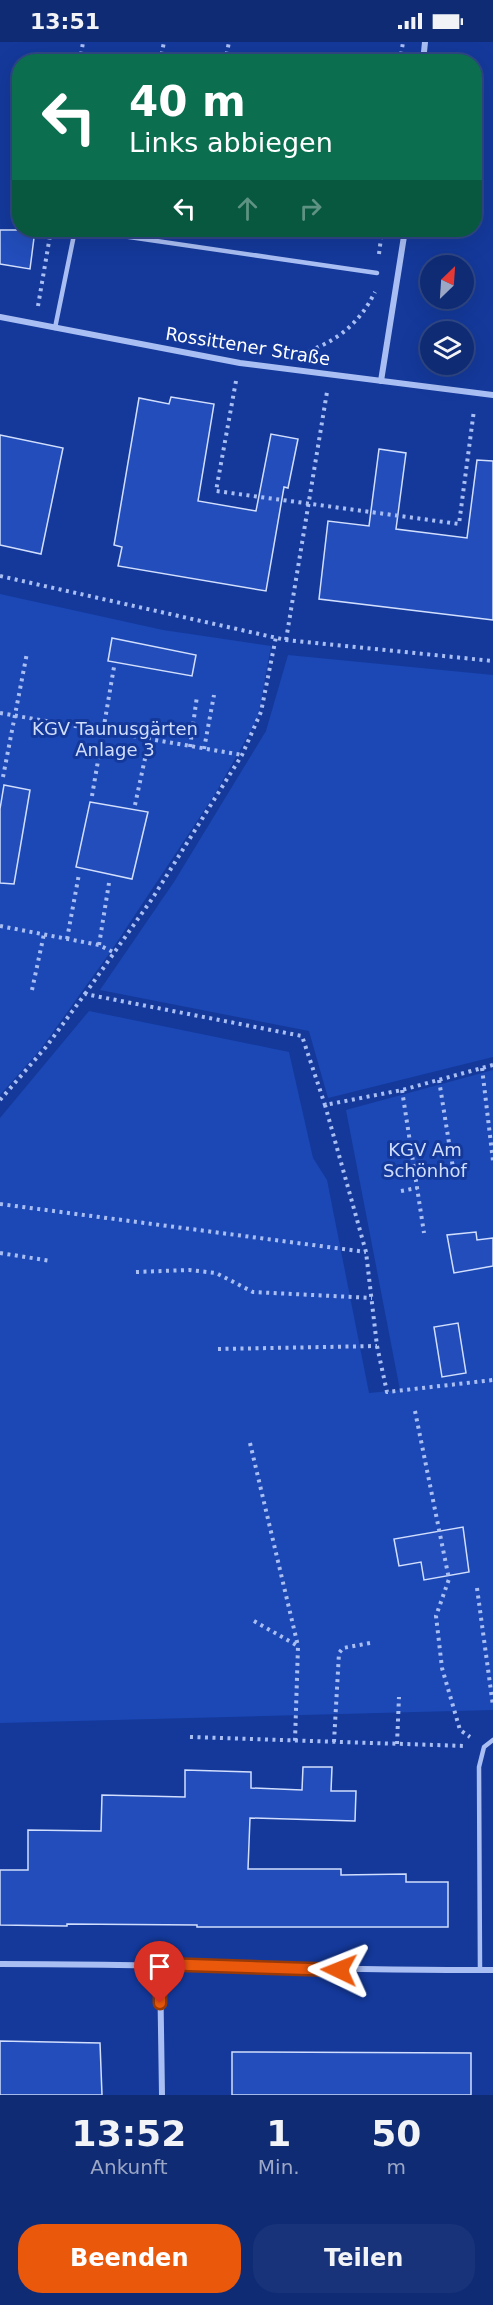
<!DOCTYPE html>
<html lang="de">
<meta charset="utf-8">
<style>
:root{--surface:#0f2b74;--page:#183379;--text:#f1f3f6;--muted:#9ba7c5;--line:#2f4786;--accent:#ea580c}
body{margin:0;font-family:"DejaVu Sans",sans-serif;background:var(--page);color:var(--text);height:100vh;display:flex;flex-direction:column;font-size:22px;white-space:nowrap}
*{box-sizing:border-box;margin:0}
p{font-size:20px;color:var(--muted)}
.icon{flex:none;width:33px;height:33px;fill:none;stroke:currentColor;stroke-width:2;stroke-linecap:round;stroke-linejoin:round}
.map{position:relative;height:2053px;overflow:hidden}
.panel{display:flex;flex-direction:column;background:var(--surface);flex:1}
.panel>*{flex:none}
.guide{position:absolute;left:12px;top:12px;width:470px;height:183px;border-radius:24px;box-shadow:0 6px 24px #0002,0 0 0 2px var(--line);background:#0b6e4f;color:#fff;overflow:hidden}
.needle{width:39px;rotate:25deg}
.fabs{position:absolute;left:420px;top:213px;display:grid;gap:12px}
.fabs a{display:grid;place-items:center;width:54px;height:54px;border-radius:50%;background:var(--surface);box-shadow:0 6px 24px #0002,0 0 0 2px var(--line);font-size:30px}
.pin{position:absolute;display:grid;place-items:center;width:51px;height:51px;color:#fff;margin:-62px -26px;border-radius:50% 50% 50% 0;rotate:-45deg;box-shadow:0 0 6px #0007}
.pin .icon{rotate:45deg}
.me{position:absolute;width:66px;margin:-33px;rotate:272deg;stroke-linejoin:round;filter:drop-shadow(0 0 4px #0008)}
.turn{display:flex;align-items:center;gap:21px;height:126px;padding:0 18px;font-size:27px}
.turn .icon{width:78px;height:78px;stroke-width:2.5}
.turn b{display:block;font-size:42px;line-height:51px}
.lanes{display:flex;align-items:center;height:57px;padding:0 18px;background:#0003;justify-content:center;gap:30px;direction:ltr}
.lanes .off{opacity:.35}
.eta{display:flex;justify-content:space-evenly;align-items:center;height:102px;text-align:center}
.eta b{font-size:36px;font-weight:800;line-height:42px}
.cta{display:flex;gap:12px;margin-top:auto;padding:12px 18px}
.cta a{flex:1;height:69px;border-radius:24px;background:var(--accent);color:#fff;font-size:24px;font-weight:800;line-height:69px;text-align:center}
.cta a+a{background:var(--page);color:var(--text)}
.status{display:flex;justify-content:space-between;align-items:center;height:42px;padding:0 30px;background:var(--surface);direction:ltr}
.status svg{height:16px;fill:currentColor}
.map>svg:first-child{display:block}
.green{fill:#1c48b5}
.building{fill:#224dba;stroke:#d1defd;stroke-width:1.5}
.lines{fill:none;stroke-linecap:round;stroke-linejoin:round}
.path{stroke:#a9bef3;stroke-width:4;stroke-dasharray:3 4.5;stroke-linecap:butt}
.lane{stroke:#a9bef3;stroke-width:4.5}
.street{stroke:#a9bef3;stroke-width:6}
.route-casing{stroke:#983908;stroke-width:15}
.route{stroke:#ea580c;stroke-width:10}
.labels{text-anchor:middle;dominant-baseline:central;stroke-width:6;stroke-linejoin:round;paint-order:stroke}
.street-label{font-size:18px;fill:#fff;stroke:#14399b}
.park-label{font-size:18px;fill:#d1defd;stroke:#14399b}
</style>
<div class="status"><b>13:51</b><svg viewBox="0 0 49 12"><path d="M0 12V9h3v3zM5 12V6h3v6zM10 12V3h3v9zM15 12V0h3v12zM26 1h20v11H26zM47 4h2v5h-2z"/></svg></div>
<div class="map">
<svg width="493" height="2053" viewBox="0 0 493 2053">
<rect width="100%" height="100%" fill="#14399b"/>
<g class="green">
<polygon points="0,552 163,588 271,604 258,676 215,752 111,909 40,1008 0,1053"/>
<polygon points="288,613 493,633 493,1015 328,1056 309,989 100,948 174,840 266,689"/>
<polygon points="89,969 289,1010 313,1116 327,1138 369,1351 400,1348 346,1068 493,1028 493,1668 0,1681 0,1076"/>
</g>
<g class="building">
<polygon points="0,188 35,188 30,227 0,222"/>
<polygon points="171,355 214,362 198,459 256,469 271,392 298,397 288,446 284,445 266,549 118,524 122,505 114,503 139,356 169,362"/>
<polygon points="0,393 63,406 41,512 0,503"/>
<polygon points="379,407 406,411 396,487 467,496 477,418 493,419 493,578 319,557 328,479 369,484"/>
<polygon points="112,596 196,613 192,634 108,619"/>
<polygon points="4,743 30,748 14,842 0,841 0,767"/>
<polygon points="90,760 148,770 132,837 76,825"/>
<polygon points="476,1190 477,1198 493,1196 493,1224 454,1231 447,1193"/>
<polygon points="458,1281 466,1331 442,1335 434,1285"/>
<polygon points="463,1485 469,1530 424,1538 421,1520 399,1524 394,1497"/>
<polygon points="303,1725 332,1725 331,1749 356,1749 355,1779 250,1776 248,1827 341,1827 341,1833 406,1832 406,1840 448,1840 448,1885 197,1885 197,1883 67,1882 67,1884 0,1883 0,1828 28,1828 28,1788 101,1789 102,1753 185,1755 185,1728 251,1730 251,1746 302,1748"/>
<polygon points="0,1999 100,2001 102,2053 0,2053"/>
<polygon points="232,2010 471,2011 471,2053 232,2053"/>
</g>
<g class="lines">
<g class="path">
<polyline points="80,20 83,0"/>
<polyline points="160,20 164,0"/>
<polyline points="225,20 229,0"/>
<polyline points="400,20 403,0"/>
<polyline points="379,212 382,188"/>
<polyline points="38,264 51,188"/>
<path d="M309 309C340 297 360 280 375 250"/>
<polyline points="236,339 216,449 459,482 474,368"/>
<polyline points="0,534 286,598 493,619"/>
<polyline points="286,598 327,350"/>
<polyline points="0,671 242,713"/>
<polyline points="190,705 197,654"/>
<polyline points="204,707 214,653"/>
<polyline points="3,735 27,611"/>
<polyline points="92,754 114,625"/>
<polyline points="135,763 149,698"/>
<polyline points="0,884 99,903 113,910"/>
<polyline points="67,897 79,832"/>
<polyline points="99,903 109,841"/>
<polyline points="32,948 44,892"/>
<polyline points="85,952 152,857 242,713 261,670 276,595"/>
<polyline points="493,1023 402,1048 325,1063 366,1210 377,1304 387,1350 493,1338"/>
<polyline points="482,1026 493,1119"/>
<polyline points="439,1038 453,1126"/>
<polyline points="402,1048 424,1191"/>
<polyline points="0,1058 46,1005 85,952 302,994 325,1063"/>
<polyline points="401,1149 417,1146"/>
<polyline points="0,1162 366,1210"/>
<polyline points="0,1211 51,1219"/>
<polyline points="136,1230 189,1228 216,1231 253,1250 372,1256"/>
<polyline points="218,1307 377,1304"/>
<polyline points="415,1369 449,1537 436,1574 442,1626 460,1688 470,1695"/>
<polyline points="250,1401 298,1604"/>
<polyline points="477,1546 493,1664"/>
<polyline points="254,1579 298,1604 295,1699"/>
<polyline points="190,1695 465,1704"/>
<polyline points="334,1700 339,1611 343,1606 370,1601"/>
<polyline points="397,1702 399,1655"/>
</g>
<g class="lane">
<polyline points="81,188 377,231"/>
<polyline points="55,286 75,188"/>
<polyline points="480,1928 479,1725 484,1705 493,1698"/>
</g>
<g class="street">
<polyline points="423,20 425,0"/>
<polyline points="0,275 240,321 493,353"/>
<polyline points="381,339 405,188"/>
<path d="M0 1922C164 1922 329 1928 493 1928"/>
<polyline points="160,1922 162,2053"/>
</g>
</g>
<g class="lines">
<g class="route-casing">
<polyline id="route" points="160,1961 160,1922 339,1928"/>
</g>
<use href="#route" class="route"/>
</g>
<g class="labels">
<g class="street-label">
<text transform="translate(248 304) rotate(9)">Rossittener Straße</text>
</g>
<g class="park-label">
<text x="115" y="686">KGV Taunusgärten<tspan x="115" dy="21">Anlage 3</tspan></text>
<text x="425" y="1107">KGV Am<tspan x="425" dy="21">Schönhof</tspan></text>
</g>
</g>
</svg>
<div class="fabs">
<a><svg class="needle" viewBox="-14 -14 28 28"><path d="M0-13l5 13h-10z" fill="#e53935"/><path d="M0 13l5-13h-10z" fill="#9ba7c5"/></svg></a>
<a><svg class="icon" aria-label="layers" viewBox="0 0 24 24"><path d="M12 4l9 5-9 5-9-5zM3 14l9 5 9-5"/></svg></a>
</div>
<div class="pin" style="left:160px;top:1961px;background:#d93025"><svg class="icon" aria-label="arrive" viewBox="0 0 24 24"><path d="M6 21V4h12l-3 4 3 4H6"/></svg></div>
<svg class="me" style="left:339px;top:1928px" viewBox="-20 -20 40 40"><path d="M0-17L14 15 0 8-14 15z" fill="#ea580c" stroke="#fff" stroke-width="4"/></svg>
<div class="guide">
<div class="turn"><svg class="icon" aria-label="left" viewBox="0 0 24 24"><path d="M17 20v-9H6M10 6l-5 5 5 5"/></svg><div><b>40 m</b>Links abbiegen</div></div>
<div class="lanes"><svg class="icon" aria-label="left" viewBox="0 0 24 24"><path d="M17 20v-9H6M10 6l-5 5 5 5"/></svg><svg class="icon off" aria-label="ahead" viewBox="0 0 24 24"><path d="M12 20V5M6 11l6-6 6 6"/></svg><svg class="icon off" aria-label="right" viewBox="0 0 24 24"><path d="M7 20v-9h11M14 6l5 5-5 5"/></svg></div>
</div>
</div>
<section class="panel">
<div class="eta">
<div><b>13:52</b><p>Ankunft</p></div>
<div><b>1</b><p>Min.</p></div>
<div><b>50</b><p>m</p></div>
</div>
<div class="cta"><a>Beenden</a><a>Teilen</a></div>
</section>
